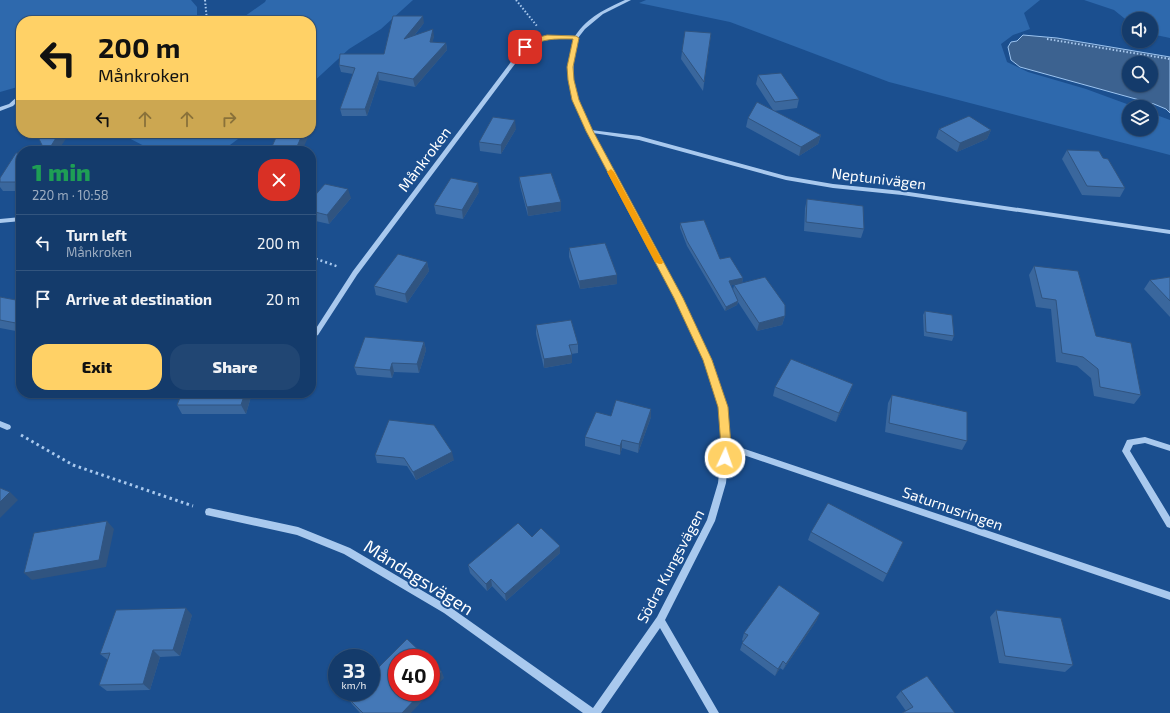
<!DOCTYPE html>
<meta charset="utf-8">
<style>
:root{--surface:#143b6b;--page:#214673;--text:#f1f3f6;--muted:#9dadc1;--line:#33557e;--accent:#ffd166}
body{margin:0;font-family:"Exo 2",sans-serif;background:var(--page);color:var(--text);height:100vh;display:flex;flex-direction:column;font-size:15px;white-space:nowrap}
*{box-sizing:border-box;margin:0}
p{font-size:13px;color:var(--muted)}
.icon{flex:none;width:22px;height:22px;fill:none;stroke:currentColor;stroke-width:2;stroke-linecap:round;stroke-linejoin:round}
.map{position:relative;flex:1;overflow:hidden}
.side{position:absolute;left:16px;top:146px;width:300px;height:252px;display:flex;flex-direction:column;background:var(--surface);border-radius:16px;box-shadow:0 1px 3px #0004,0 0 0 1px var(--line)}
.side>*{flex:none}
.hud{position:absolute;left:16px;top:16px;width:300px;height:122px;border-radius:16px;box-shadow:0 1px 3px #0004,0 0 0 1px var(--line);background:#ffd166;color:#111;overflow:hidden}
.controls{position:absolute;left:1122px;top:12px;display:grid;gap:8px}
.controls a{display:grid;place-items:center;width:36px;height:36px;border-radius:50%;background:var(--surface);box-shadow:0 1px 3px #0004,0 0 0 1px var(--line);font-size:20px}
.speed{position:absolute;left:328px;top:649px;display:flex;gap:8px;font-size:20px;font-weight:700;text-align:center}
.speed>*{display:grid;place-content:center;width:52px;height:52px;border-radius:50%;background:var(--surface);box-shadow:0 1px 3px #0004,0 0 0 1px var(--line);line-height:1}
.speed small{font-size:10px;font-weight:400}
.speed .limit{border:6px solid #d22;background:#fff;color:#111}
.pin{position:absolute;display:grid;place-items:center;width:34px;height:34px;color:#fff;margin:-17px;border-radius:8px;box-shadow:0 2px 6px #0006}
.me{position:absolute;width:44px;margin:-22px;rotate:3deg;stroke-linejoin:round;filter:drop-shadow(0 0 3px #0008)}
.turn{display:flex;align-items:center;gap:14px;height:84px;padding:0 16px;font-size:18px}
.turn .icon{width:52px;height:52px;stroke-width:2.5}
.turn b{display:block;font-size:28px;line-height:34px}
.lanes{display:flex;align-items:center;height:38px;padding:0 16px;background:#0003;justify-content:center;gap:20px;direction:ltr}
.lanes .off{opacity:.35}
.round{display:grid;place-items:center;flex:none;width:42px;height:42px;border-radius:16px;background:var(--page)}
.head{display:flex;align-items:center;justify-content:space-between;height:68px;padding:0 16px}
h1{font-size:24px;font-weight:800;line-height:30px;color:#1e9e55}
.action{display:flex;gap:8px;margin-top:auto;padding:8px 16px}
.action a{flex:1;height:46px;border-radius:16px;background:var(--accent);color:#111;font-size:16px;font-weight:800;line-height:46px;text-align:center}
.action a+a{background:var(--page);color:var(--text)}
ul{padding:0;list-style:none}
li{display:flex;align-items:center;gap:12px;height:56px;padding:0 16px;border-top:1px solid var(--line)}
li div{flex:1}
li b{display:block;font-size:15px}
li em{font-style:normal}
.map>svg:first-child{display:block}
.green{fill:#2e69ad}
.water{fill:#3c6290;stroke:#9cc4f0;fill-rule:evenodd}
.lines{fill:none;stroke-linecap:round;stroke-linejoin:round}
.path-far2{stroke:#a9c9ee;stroke-width:2;stroke-dasharray:1.5 2;stroke-linecap:butt}
.path-far1{stroke:#a9c9ee;stroke-width:2.5;stroke-dasharray:2 3;stroke-linecap:butt}
.path{stroke:#a9c9ee;stroke-width:3;stroke-dasharray:2.5 3.5;stroke-linecap:butt}
.minor{fill:#a9c9ee;fill-rule:evenodd}
.wall{fill:#3a679d}
.shaded-wall{fill:#305480}
.building{fill:#4478b7;stroke:#305480}
.route{fill:#ffd166;stroke:#a68842}
.slow{fill:#f59e0b}
.labels{text-anchor:middle;dominant-baseline:central;stroke-width:4;stroke-linejoin:round;paint-order:stroke}
.street-label{font-size:15px;fill:#fff;stroke:#1b4f8f}
.near-street-label{font-size:18px;fill:#fff;stroke:#1b4f8f}
</style>
<div class="map">
<svg width="1170" height="713" viewBox="0 0 1170 713">
<rect width="100%" height="100%" fill="#1b4f8f"/>
<g class="green">
<polygon points="0,0 191,0 197,7 197,21 21,21 21,86 0,92"/>
<polygon points="266,0 413,0 381,29 349,49 311,84 311,21 238,21 265,2"/>
<polygon points="646,0 1040,0 1024,13 1030,29 1013,35 1001,44 1007,62 1028,72 1086,89 1135,107 1129,107 1129,129 1151,129 1151,113 1170,120 1170,155 889,82 730,22 639,3"/>
<polygon points="1084,0 1170,0 1170,38 1151,34 1151,19 1129,19 1129,22 1114,10"/>
<polygon points="119,133 246,133 222,151 162,151 152,150"/>
</g>
<path class="water" d="M1023 35 1057 38 1170 57V113L1166 109 1154 104 1020 67 1011 60 1008 47 1011 42 1017 41ZM1129 63H1151V85H1129Z"/>
<g class="lines">
<g class="path-far2">
<polyline points="205,0 207,21"/>
<polyline points="516,0 537,26"/>
<polyline points="211,21 241,16"/>
<polyline points="1047,39 1170,59"/>
</g>
<polyline class="path-far1" points="311,257 339,267"/>
<polyline class="path" points="21,435 73,465 193,506"/>
<g class="minor">
<path d="M625 0H631L603 14 585 29 578 38 574 54 573 80 579 100 591 130 639 136 786 176 833 184 902 191 1170 230V234L902 195 833 188 786 180 639 140 593 133 681 298 712 360 727 407 730 444 1170 592V600L729 450 726 483 715 521 665 620 719 713H709L660 628 601 713H583L444 613 344 554 297 535 206 515 205 512 206 509 209 508 298 527 350 548 450 607 593 708 657 617 707 520 718 483 722 446 719 407 704 360 675 298 586 131 573 100 569 80 570 54 573 39C556 37 541 38 527 48L357 275 318 335 316 336 313 333 353 271 523 46C539 35 556 35 575 36 589 16 604 10 625 0Z"/>
<polygon points="19,95 21,96 21,98 13,106 0,111 0,107 9,104"/>
<polygon points="21,217 21,221 0,223 0,219"/>
<polygon points="0,421 10,425 11,427 10,429 7,430 0,427"/>
<polygon points="1145,437 1170,445 1170,451 1145,443 1133,445 1130,451 1170,517 1170,528 1167,527 1122,451 1127,440"/>
</g>
</g>
<g class="wall">
<polygon points="424,23 414,36 434,36 432,42 446,43 447,50 415,87 379,80 367,116 342,116 340,109 353,74 341,72 339,65 384,54"/>
<polygon points="711,33 703,91 681,59 682,51"/>
<polygon points="758,75 799,99 797,108 774,111 821,135 818,144 799,156 746,127 748,118 773,110 756,84"/>
<polygon points="516,129 501,154 480,151 479,142"/>
<polygon points="939,129 991,130 987,139 957,152 936,138"/>
<polygon points="1067,150 1103,158 1125,188 1120,197 1082,195 1062,159"/>
<polygon points="21,153 21,191 3,191 0,187 0,178"/>
<polygon points="519,177 561,211 528,216 520,186"/>
<polygon points="479,192 463,219 436,214 434,205"/>
<polygon points="351,198 329,224 311,220 311,200"/>
<polygon points="807,199 864,229 861,238 804,231 805,208"/>
<polygon points="680,223 720,259 743,278 742,283 731,285 733,290 734,285 785,316 782,325 757,331 738,302 737,305 725,311 687,246 680,228"/>
<polygon points="569,248 617,284 580,289 569,257"/>
<polygon points="427,262 429,271 407,303 376,295 374,286"/>
<polygon points="1034,266 1096,336 1141,395 1134,404 1094,396 1091,378 1077,366 1056,362 1051,309 1036,307 1029,275"/>
<polygon points="1170,277 1170,317 1144,289 1150,280"/>
<polygon points="0,297 21,301 21,332 0,328"/>
<polygon points="925,311 954,336 952,341 924,336 923,315"/>
<polygon points="536,325 578,344 578,353 571,354 572,363 544,368 536,334"/>
<polygon points="424,342 426,350 419,373 394,372 392,378 357,375 354,367"/>
<polygon points="853,384 850,392 836,422 773,396 775,387"/>
<polygon points="182,393 252,393 246,414 182,414 177,405"/>
<polygon points="892,395 967,441 962,450 885,432 888,403"/>
<polygon points="651,409 651,417 638,453 622,448 620,455 585,446 585,437 611,416"/>
<polygon points="375,455 454,460 416,480 407,466 377,463"/>
<polygon points="811,532 887,574 883,582 808,540"/>
<polygon points="560,553 506,601 492,586 487,591 470,573 468,565"/>
<polygon points="996,610 1073,665 1065,672 999,663 990,617"/>
<polygon points="192,615 180,656 160,657 150,690 107,691 99,685 108,660 100,654"/>
<polygon points="817,620 783,670 780,668 775,676 740,650 743,641 742,640 744,633"/>
<polygon points="901,691 955,713 906,711 896,697"/>
<polygon points="348,698 411,713 360,713 352,704"/>
</g>
<g class="shaded-wall">
<polygon points="423,16 424,23 405,47 404,39"/>
<polygon points="433,29 434,36 431,50 430,42"/>
<polygon points="446,43 447,50 415,87 413,79"/>
<polygon points="378,72 379,80 367,116 365,109"/>
<polygon points="515,120 516,129 501,154 501,145"/>
<polygon points="991,130 987,139 957,152 960,143"/>
<polygon points="59,133 69,133 69,134 58,151 48,151"/>
<polygon points="303,133 310,133 302,151 295,151"/>
<polygon points="821,135 818,144 799,156 801,147"/>
<polygon points="478,183 479,192 463,219 462,210"/>
<polygon points="348,189 351,198 329,224 327,215"/>
<polygon points="561,202 561,211 528,216 527,207"/>
<polygon points="427,262 429,271 407,303 405,294"/>
<polygon points="617,275 617,284 580,289 579,281"/>
<polygon points="743,278 742,283 729,286 729,281"/>
<polygon points="738,301 737,305 725,311 726,307"/>
<polygon points="785,316 782,325 757,331 759,323"/>
<polygon points="424,342 426,350 419,373 417,364"/>
<polygon points="572,355 572,363 544,368 544,359"/>
<polygon points="392,363 394,372 392,378 390,370"/>
<polygon points="853,384 850,392 836,422 839,413"/>
<polygon points="245,393 252,393 246,414 241,405"/>
<polygon points="651,409 651,417 638,453 639,444"/>
<polygon points="622,440 622,448 620,455 620,446"/>
<polygon points="452,452 454,460 416,480 413,472"/>
<polygon points="10,492 18,500 0,518 0,502"/>
<polygon points="107,521 114,529 106,567 32,580 24,573"/>
<polygon points="560,546 560,553 506,601 505,594"/>
<polygon points="491,579 492,586 487,591 486,584"/>
<polygon points="186,608 192,615 180,656 173,650"/>
<polygon points="820,613 817,620 783,670 786,664"/>
<polygon points="153,650 160,657 150,690 143,684"/>
<polygon points="783,661 780,668 775,676 778,669"/>
<polygon points="442,672 444,678 431,692 431,683"/>
<polygon points="422,692 431,692 411,713 402,713"/>
</g>
<g class="building">
<polygon points="393,16 423,16 404,39 433,29 430,42 446,43 413,79 378,72 365,109 340,109 355,68 339,65 340,54 384,54"/>
<polygon points="685,31 711,33 704,82 682,51"/>
<polygon points="781,73 799,99 775,102 758,75"/>
<polygon points="757,102 821,135 801,147 748,118"/>
<polygon points="969,116 991,130 960,143 939,129"/>
<polygon points="493,117 515,120 501,145 479,142"/>
<polygon points="36,133 59,133 48,151 45,151"/>
<polygon points="278,133 303,133 295,151 270,151"/>
<polygon points="116,146 143,151 111,151"/>
<polygon points="1067,150 1099,151 1103,158 1108,159 1125,188 1087,186"/>
<polygon points="16,153 21,153 21,182 0,182 0,178"/>
<polygon points="551,173 561,202 527,207 519,177"/>
<polygon points="451,178 478,183 462,210 434,205"/>
<polygon points="325,184 348,189 327,215 311,211 311,200"/>
<polygon points="807,199 863,206 864,229 806,222"/>
<polygon points="704,220 720,259 730,257 743,278 729,281 738,301 726,307 687,241 680,223"/>
<polygon points="605,243 617,275 579,281 569,248"/>
<polygon points="398,254 427,262 405,294 374,286"/>
<polygon points="1034,266 1078,271 1096,336 1131,343 1141,395 1100,387 1098,369 1083,357 1062,353 1056,300 1042,298"/>
<polygon points="765,277 785,305 785,316 759,323 734,285"/>
<polygon points="1170,277 1170,301 1150,280"/>
<polygon points="0,297 21,301 21,324 0,320"/>
<polygon points="925,311 952,315 954,336 926,332"/>
<polygon points="571,320 578,344 569,345 572,355 544,359 536,325"/>
<polygon points="365,337 424,342 417,364 392,363 390,370 354,367"/>
<polygon points="791,359 853,384 839,413 775,387"/>
<polygon points="182,393 245,393 241,405 177,405"/>
<polygon points="892,395 967,412 967,441 889,423"/>
<polygon points="616,400 651,409 639,444 622,440 620,446 585,437 596,412 611,416"/>
<polygon points="389,420 434,425 452,452 413,472 404,458 375,455"/>
<polygon points="0,488 10,492 0,502"/>
<polygon points="828,503 903,542 887,574 811,532"/>
<polygon points="107,521 99,560 24,573 34,533"/>
<polygon points="518,523 532,537 541,528 560,546 505,594 491,579 486,584 468,565"/>
<polygon points="779,585 820,613 786,664 783,661 778,669 742,643 748,635 744,633"/>
<polygon points="186,608 173,650 153,650 143,684 99,685 110,653 100,654 116,610"/>
<polygon points="996,610 1061,618 1073,665 1005,656"/>
<polygon points="407,639 427,658 397,658 397,692 422,692 402,713 363,713 348,698 354,692 371,692 371,675"/>
<polygon points="431,661 442,672 431,683"/>
<polygon points="927,676 955,713 902,713 913,707 901,691"/>
</g>
<path class="route" d="M547 35 576 36 579 38 573 67 574 80 579 100 593 131 683 298 712 360 728 407 731 446 728 461 725 463 720 458 721 446 718 407 703 360 674 298 586 131 572 100 568 80 567 67 573 39C553 39 544 38 527 48L522 47 536 38Z"/>
<polygon class="slow" points="611,169 614,172 663,262 662,264 659,264 655,262 607,172"/>
<g class="labels">
<g class="street-label">
<text transform="translate(424 159) rotate(-53)">Månkroken</text>
<text transform="translate(879 178) rotate(7)">Neptunivägen</text>
<text transform="translate(953 508) rotate(19)">Saturnusringen</text>
<text transform="translate(670 566) rotate(-62)">Södra Kungsvägen</text>
</g>
<g class="near-street-label">
<text transform="translate(419 577) rotate(32)">Måndagsvägen</text>
</g>
</g>
</svg>
<div class="controls">
<a><svg class="icon" aria-label="sound" viewBox="0 0 24 24"><path d="M4 9h4l5-4v14l-5-4H4zM17 9q2 3 0 6"/></svg></a>
<a><svg class="icon" aria-label="search" viewBox="0 0 24 24"><circle cx="10" cy="10" r="6"/><path d="M15 15l6 6"/></svg></a>
<a><svg class="icon" aria-label="layers" viewBox="0 0 24 24"><path d="M12 4l9 5-9 5-9-5zM3 14l9 5 9-5"/></svg></a>
</div>
<div class="speed"><div>33<small>km/h</small></div><div class="limit">40</div></div>
<div class="pin" style="left:525px;top:47px;background:#d93025"><svg class="icon" aria-label="arrive" viewBox="0 0 24 24"><path d="M6 21V4h12l-3 4 3 4H6"/></svg></div>
<svg class="me" style="left:725px;top:458px" viewBox="-20 -20 40 40"><circle r="17" fill="#ffd166" stroke="#fff" stroke-width="3"/><path d="M0-11L8 9 0 5-8 9z" fill="#fff"/></svg>
<div class="hud">
<div class="turn"><svg class="icon" aria-label="left" viewBox="0 0 24 24"><path d="M17 20v-9H6M10 6l-5 5 5 5"/></svg><div><b>200 m</b>Månkroken</div></div>
<div class="lanes"><svg class="icon" aria-label="left" viewBox="0 0 24 24"><path d="M17 20v-9H6M10 6l-5 5 5 5"/></svg><svg class="icon off" aria-label="ahead" viewBox="0 0 24 24"><path d="M12 20V5M6 11l6-6 6 6"/></svg><svg class="icon off" aria-label="ahead" viewBox="0 0 24 24"><path d="M12 20V5M6 11l6-6 6 6"/></svg><svg class="icon off" aria-label="right" viewBox="0 0 24 24"><path d="M7 20v-9h11M14 6l5 5-5 5"/></svg></div>
</div>
<section class="side">
<div class="head"><div><h1>1 min</h1><p>220 m · 10:58</p></div><a class="round" style="background:#d93025;color:#fff"><svg class="icon" aria-label="close" viewBox="0 0 24 24"><path d="M6 6l12 12M18 6L6 18"/></svg></a></div>
<ul>
<li><svg class="icon" aria-label="left" viewBox="0 0 24 24"><path d="M17 20v-9H6M10 6l-5 5 5 5"/></svg><div><b>Turn left</b><p>Månkroken</p></div><em>200 m</em></li>
<li><svg class="icon" aria-label="arrive" viewBox="0 0 24 24"><path d="M6 21V4h12l-3 4 3 4H6"/></svg><div><b>Arrive at destination</b></div><em>20 m</em></li>
</ul>
<div class="action"><a>Exit</a><a>Share</a></div>
</section>
</div>
